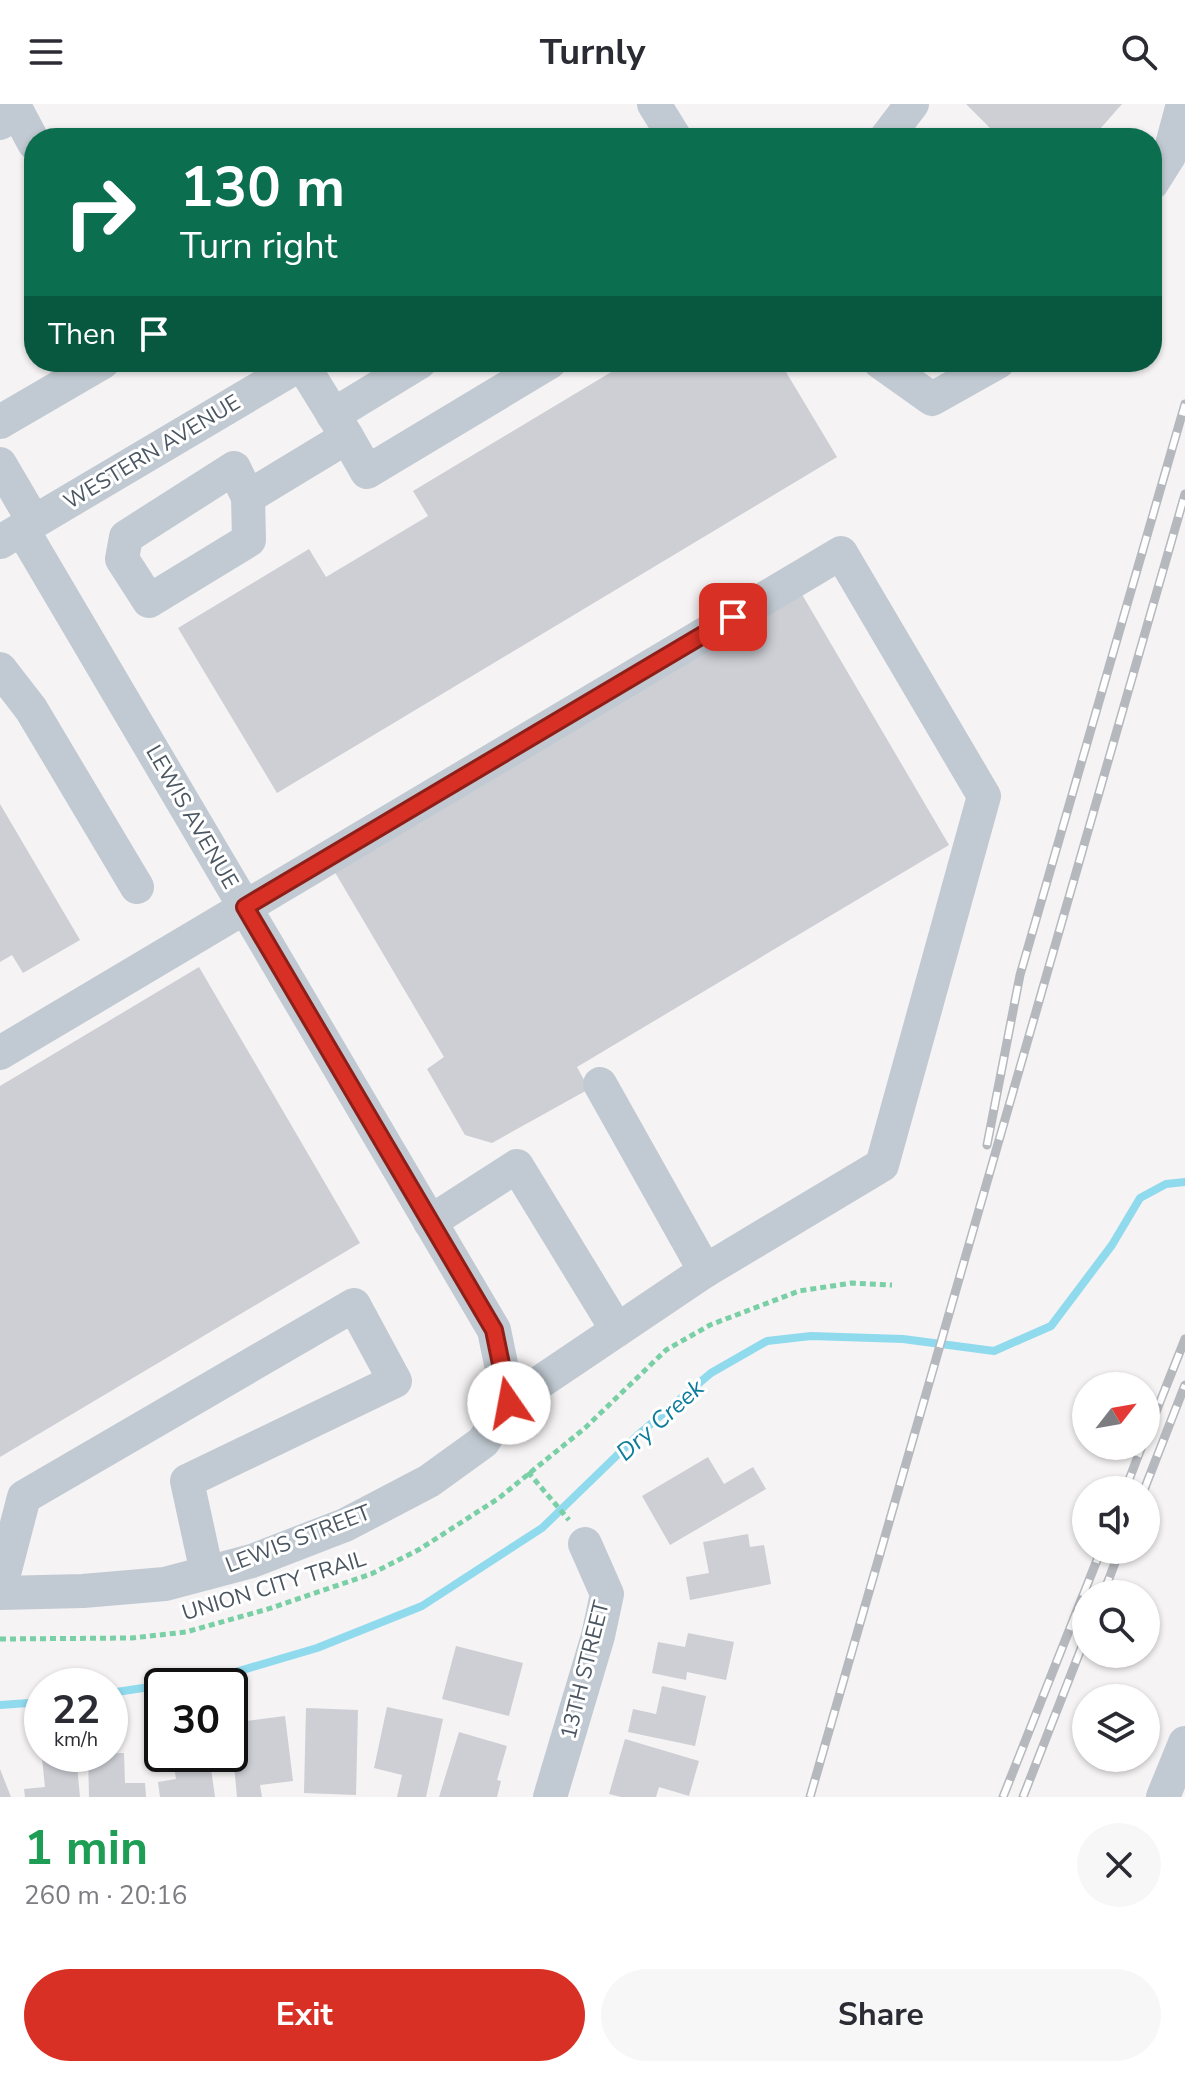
<!DOCTYPE html>
<meta charset="utf-8">
<style>
:root{--surface:#fff;--page:#f7f7f7;--text:#2b2b33;--muted:#7c7c81;--accent:#d93025}
body{margin:0;font-family:"Nunito Sans",sans-serif;background:var(--page);color:var(--text);height:100vh;display:flex;flex-direction:column;font-size:30px;white-space:nowrap}
*{box-sizing:border-box;margin:0}
p{font-size:26px;color:var(--muted)}
.icon{flex:none;width:44px;height:44px;fill:none;stroke:currentColor;stroke-width:2;stroke-linecap:round;stroke-linejoin:round}
.map{position:relative;height:1693px;overflow:hidden}
.details{display:flex;flex-direction:column;background:var(--surface);flex:1}
.details>*{flex:none}
.banner{position:absolute;left:24px;top:24px;width:1138px;height:244px;border-radius:32px;box-shadow:0 2px 6px #0004;background:#0b6e4f;color:#fff;overflow:hidden}
.needle{width:52px;rotate:59deg}
.tools{position:absolute;left:1072px;top:1268px;display:grid;gap:16px}
.tools a{display:grid;place-items:center;width:88px;height:88px;border-radius:50%;background:var(--surface);box-shadow:0 2px 6px #0004;font-size:40px}
.speed{position:absolute;left:24px;top:1564px;display:flex;gap:16px;font-size:40px;font-weight:700;text-align:center}
.speed>*{display:grid;place-content:center;width:104px;height:104px;border-radius:50%;background:var(--surface);box-shadow:0 2px 6px #0004;line-height:1}
.speed small{font-size:20px;font-weight:400}
.speed .limit{border:4px solid #111;border-radius:12px;background:#fff;color:#111}
.pin{position:absolute;display:grid;place-items:center;width:68px;height:68px;color:#fff;margin:-34px;border-radius:16px;box-shadow:0 4px 12px #0006}
.me{position:absolute;width:88px;margin:-44px;rotate:348deg;stroke-linejoin:round;filter:drop-shadow(0 0 6px #0008)}
.turn{display:flex;align-items:center;gap:28px;height:168px;padding:0 24px;font-size:36px}
.turn .icon{width:104px;height:104px;stroke-width:2.5}
.turn b{display:block;font-size:56px;line-height:68px}
.then{display:flex;align-items:center;height:76px;padding:0 24px;background:#0003;gap:16px;font-size:30px}
.round{display:grid;place-items:center;flex:none;width:84px;height:84px;border-radius:42px;background:var(--page)}
.overview{display:flex;align-items:center;justify-content:space-between;height:136px;padding:0 24px}
h1{font-size:48px;font-weight:700;line-height:60px;color:#1e9e55}
.action{display:flex;gap:16px;margin-top:auto;padding:16px 24px}
.action a{flex:1;height:92px;border-radius:48px;background:var(--accent);color:#fff;font-size:32px;font-weight:700;line-height:92px;text-align:center}
.action a+a{background:var(--page);color:var(--text)}
header{display:flex;justify-content:space-between;align-items:center;height:104px;padding:0 24px;background:var(--surface);font-size:36px;font-weight:700}
.map>svg:first-child{display:block}
.lines{fill:none;stroke-linecap:round;stroke-linejoin:round}
.stream{stroke:#90daee;stroke-width:8}
.building{fill:#cdcfd5}
.path{stroke:#7ad0a6;stroke-width:5;stroke-dasharray:6 4;stroke-linecap:butt}
.minor{stroke:#c1cad2;stroke-width:34}
.rail-casing{stroke:#b5b8bd;stroke-width:9}
.rail{stroke:#fff;stroke-width:6;stroke-dasharray:18;stroke-linecap:butt}
.route-casing{stroke:#8d1f18;stroke-width:20}
.route{stroke:#d93025;stroke-width:14}
.labels{text-anchor:middle;dominant-baseline:central;stroke-width:6;stroke-linejoin:round;paint-order:stroke}
.street-label{font-size:22px;fill:#4a5661;stroke:#fff}
.water-label{font-size:24px;font-style:italic;fill:#0c7c9b;stroke:#fff}
</style>
<header><svg class="icon" aria-label="menu" viewBox="0 0 24 24"><path d="M4 6h16M4 12h16M4 18h16"/></svg>Turnly<svg class="icon" aria-label="search" viewBox="0 0 24 24"><circle cx="10" cy="10" r="6"/><path d="M15 15l6 6"/></svg></header>
<div class="map">
<svg width="1185" height="1693" viewBox="0 0 1185 1693">
<rect width="100%" height="100%" fill="#f5f3f3"/>
<g class="lines">
<g class="stream">
<polyline points="110,1589 222,1572 317,1544 422,1502 542,1424 639,1330 711,1269 767,1237 811,1232 903,1235 994,1247 1051,1222 1112,1141 1140,1094 1166,1080 1185,1078"/>
<polyline points="0,1601 42,1598"/>
</g>
</g>
<g class="building">
<polygon points="966,0 1122,0 1092,34 1000,34"/>
<polygon points="628,258 780,258 837,353 277,689 178,524 309,445 326,473 428,412 413,387"/>
<polygon points="800,487 949,741 577,963 589,985 492,1039 465,1031 427,965 444,953 333,765"/>
<polygon points="0,700 80,836 23,869 12,851 0,858"/>
<polygon points="199,863 360,1139 0,1353 0,982"/>
<polygon points="708,1353 724,1380 753,1363 766,1385 670,1441 642,1392"/>
<polygon points="748,1430 750,1443 764,1441 771,1480 690,1496 686,1473 709,1469 703,1438"/>
<polygon points="688,1529 734,1538 726,1576 687,1568 686,1576 652,1569 658,1538 685,1543"/>
<polygon points="456,1542 523,1559 509,1612 442,1595"/>
<polygon points="662,1582 706,1592 695,1642 628,1628 633,1605 656,1610"/>
<polygon points="387,1603 443,1615 426,1693 397,1693 402,1671 374,1664"/>
<polygon points="306,1604 358,1606 356,1691 304,1689"/>
<polygon points="285,1612 293,1677 260,1681 262,1693 237,1693 230,1619"/>
<polygon points="459,1628 507,1642 497,1676 501,1677 497,1693 439,1693"/>
<polygon points="625,1635 699,1657 689,1692 659,1683 656,1693 621,1693 609,1690"/>
<polygon points="124,1649 125,1679 145,1679 146,1693 89,1693 88,1650"/>
<polygon points="172,1650 209,1650 215,1693 160,1693 158,1678 176,1675"/>
<polygon points="76,1651 80,1693 25,1693 24,1685 45,1683 42,1654"/>
<polygon points="0,1665 11,1693 0,1693"/>
</g>
<g class="lines">
<g class="path">
<polyline points="528,1368 569,1416"/>
<polyline points="0,1535 132,1534 186,1528 268,1505 371,1470 420,1445 499,1394 585,1324 666,1246 710,1221 799,1187 852,1179 892,1181"/>
</g>
<g class="minor">
<polyline points="654,0 675,34"/>
<polyline points="0,19 18,9 34,39"/>
<polyline points="886,34 912,0"/>
<polyline points="1152,79 1169,52 1183,0"/>
<polyline points="880,258 932,295 998,258"/>
<polyline points="333,311 420,258"/>
<polyline points="0,318 103,258"/>
<polyline points="347,333 367,368 550,258"/>
<polyline points="0,360 34,418"/>
<polyline points="248,393 234,364 126,433 122,455 149,497 249,436 248,393 347,333 302,260"/>
<polyline points="22,425 494,1226 509,1299"/>
<polyline points="0,438 304,258"/>
<polyline points="0,565 31,605 137,783"/>
<polyline points="0,949 841,449 984,692 882,1061 705,1167 509,1299 483,1338 429,1377 345,1421 252,1457 165,1480 83,1487 0,1489"/>
<polyline points="600,980 705,1167"/>
<polyline points="430,1118 517,1062 617,1226"/>
<polyline points="0,1485 24,1393 354,1201 395,1277 187,1377 207,1469"/>
<polyline points="550,1693 598,1532 607,1490 585,1440"/>
<polyline points="1163,1693 1185,1639"/>
</g>
<g class="rail-casing">
<g id="rail">
<polyline points="987,1041 1020,871 1185,300"/>
<polyline points="1146,1333 1185,1235"/>
<polyline points="1125,1386 1142,1342"/>
<polyline points="1144,1386 1185,1281"/>
<polyline points="1103,1490 1120,1446"/>
<polyline points="810,1693 1185,390"/>
<polyline points="1003,1693 1101,1446"/>
<polyline points="1023,1693 1086,1532"/>
</g>
</g>
<use href="#rail" class="rail"/>
</g>
<g class="lines">
<g class="route-casing">
<polyline id="route" points="509,1299 494,1226 245,803 733,513"/>
</g>
<use href="#route" class="route"/>
</g>
<g class="labels">
<g class="street-label">
<text transform="translate(152 348) rotate(-31)">WESTERN AVENUE</text>
<text transform="translate(192 713) rotate(60)">LEWIS AVENUE</text>
<text transform="translate(298 1435) rotate(-21)">LEWIS STREET</text>
<text transform="translate(274 1482) rotate(-17)">UNION CITY TRAIL</text>
<text transform="translate(585 1566) rotate(-76)">13TH STREET</text>
</g>
<g class="water-label">
<text transform="translate(660 1316) rotate(-42)">Dry Creek</text>
</g>
</g>
</svg>
<div class="tools">
<a><svg class="needle" viewBox="-14 -14 28 28"><path d="M0-13l5 13h-10z" fill="#e53935"/><path d="M0 13l5-13h-10z" fill="#7c7c81"/></svg></a>
<a><svg class="icon" aria-label="sound" viewBox="0 0 24 24"><path d="M4 9h4l5-4v14l-5-4H4zM17 9q2 3 0 6"/></svg></a>
<a><svg class="icon" aria-label="search" viewBox="0 0 24 24"><circle cx="10" cy="10" r="6"/><path d="M15 15l6 6"/></svg></a>
<a><svg class="icon" aria-label="layers" viewBox="0 0 24 24"><path d="M12 4l9 5-9 5-9-5zM3 14l9 5 9-5"/></svg></a>
</div>
<div class="speed"><div>22<small>km/h</small></div><div class="limit">30</div></div>
<div class="pin" style="left:733px;top:513px;background:#d93025"><svg class="icon" aria-label="arrive" viewBox="0 0 24 24"><path d="M6 21V4h12l-3 4 3 4H6"/></svg></div>
<svg class="me" style="left:509px;top:1299px" viewBox="-20 -20 40 40"><circle r="19" fill="#fff"/><path d="M0-13L10 11 0 6-10 11z" fill="#d93025"/></svg>
<div class="banner">
<div class="turn"><svg class="icon" aria-label="right" viewBox="0 0 24 24"><path d="M7 20v-9h11M14 6l5 5-5 5"/></svg><div><b>130 m</b>Turn right</div></div>
<div class="then">Then<svg class="icon" aria-label="arrive" viewBox="0 0 24 24"><path d="M6 21V4h12l-3 4 3 4H6"/></svg></div>
</div>
</div>
<section class="details">
<div class="overview"><div><h1>1 min</h1><p>260 m · 20:16</p></div><a class="round"><svg class="icon" aria-label="close" viewBox="0 0 24 24"><path d="M6 6l12 12M18 6L6 18"/></svg></a></div>
<div class="action"><a>Exit</a><a>Share</a></div>
</section>
